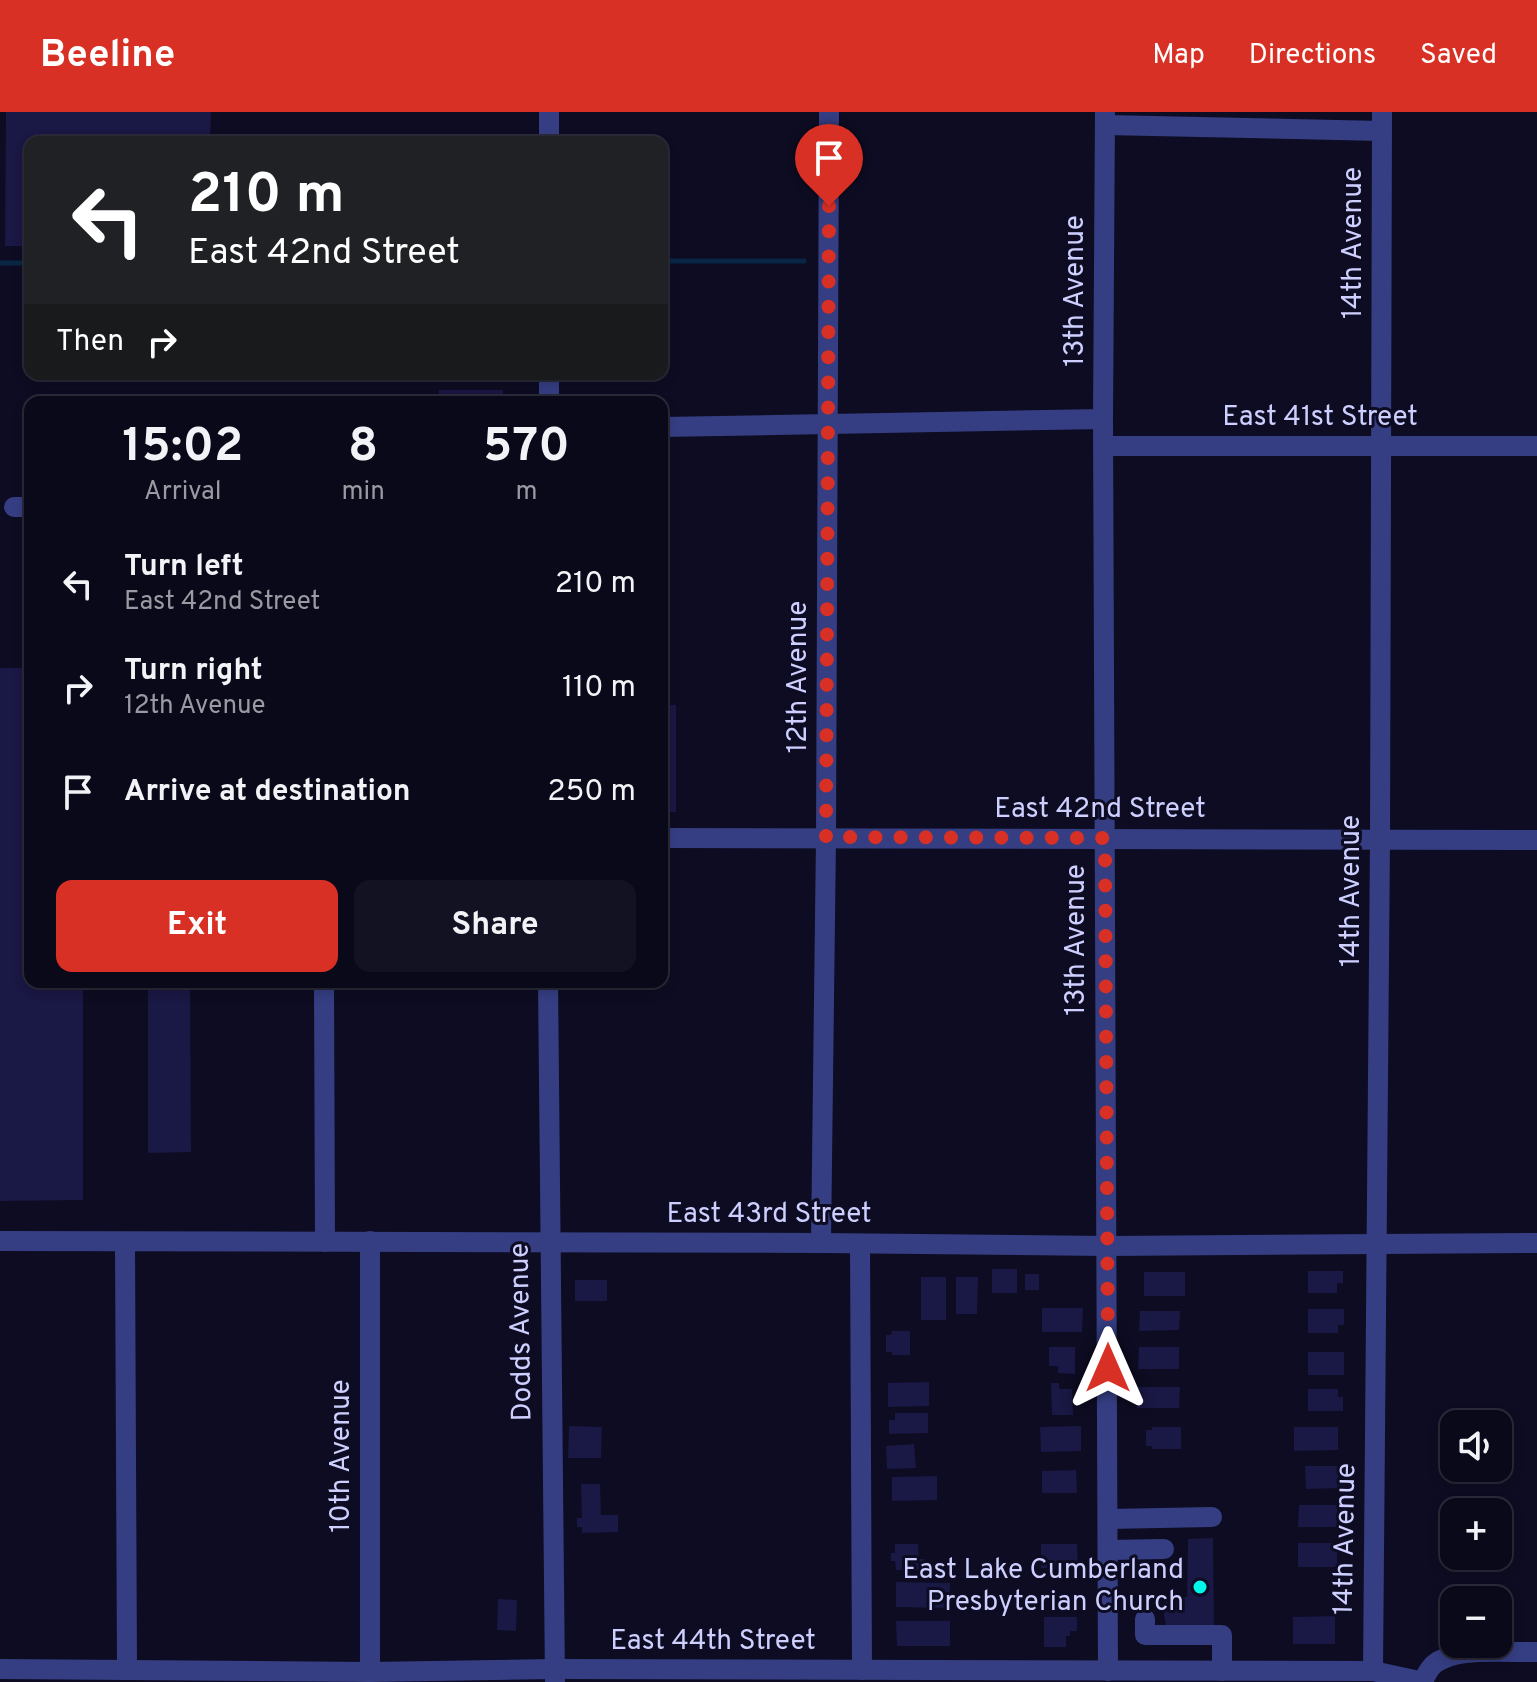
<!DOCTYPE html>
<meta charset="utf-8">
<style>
:root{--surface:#0a091a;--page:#131223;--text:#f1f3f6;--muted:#999aa2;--line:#2a2a39;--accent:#d93025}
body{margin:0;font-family:Overpass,sans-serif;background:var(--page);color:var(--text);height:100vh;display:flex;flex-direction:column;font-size:30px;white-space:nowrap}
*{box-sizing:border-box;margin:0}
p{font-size:26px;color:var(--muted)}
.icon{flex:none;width:44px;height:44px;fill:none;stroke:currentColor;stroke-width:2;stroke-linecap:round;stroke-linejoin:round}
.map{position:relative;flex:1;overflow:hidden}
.side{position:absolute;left:24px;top:284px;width:644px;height:592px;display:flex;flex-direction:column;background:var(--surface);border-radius:16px;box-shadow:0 4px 12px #0003,0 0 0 2px var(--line)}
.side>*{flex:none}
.top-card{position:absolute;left:24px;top:24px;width:644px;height:244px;border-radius:16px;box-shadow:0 4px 12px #0003,0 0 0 2px var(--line);background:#202124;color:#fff;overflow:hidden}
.fabs{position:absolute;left:1440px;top:1298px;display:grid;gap:16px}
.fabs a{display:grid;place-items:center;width:72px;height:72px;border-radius:16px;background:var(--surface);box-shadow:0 4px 12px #0003,0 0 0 2px var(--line);font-size:40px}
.pin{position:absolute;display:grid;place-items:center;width:68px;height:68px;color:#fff;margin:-82px -34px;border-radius:50% 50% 50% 0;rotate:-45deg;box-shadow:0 0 8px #0007}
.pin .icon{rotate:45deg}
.me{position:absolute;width:88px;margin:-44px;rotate:0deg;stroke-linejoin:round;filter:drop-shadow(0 0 6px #0008)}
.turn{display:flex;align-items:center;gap:28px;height:168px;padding:0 32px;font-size:36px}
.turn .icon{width:104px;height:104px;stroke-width:2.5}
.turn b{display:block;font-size:56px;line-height:68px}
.then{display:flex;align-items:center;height:76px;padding:0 32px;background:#0003;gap:16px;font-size:30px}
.eta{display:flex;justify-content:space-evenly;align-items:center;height:136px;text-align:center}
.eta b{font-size:48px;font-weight:700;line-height:56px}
.button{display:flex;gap:16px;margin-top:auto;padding:16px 32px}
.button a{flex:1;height:92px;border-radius:16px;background:var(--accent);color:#fff;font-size:32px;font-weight:700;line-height:92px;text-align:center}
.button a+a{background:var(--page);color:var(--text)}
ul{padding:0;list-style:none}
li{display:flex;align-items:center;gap:24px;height:104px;padding:0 32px}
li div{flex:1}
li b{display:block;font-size:30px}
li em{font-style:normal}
header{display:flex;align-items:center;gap:48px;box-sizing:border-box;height:112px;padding:0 40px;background:var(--accent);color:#fff}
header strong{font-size:38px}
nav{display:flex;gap:44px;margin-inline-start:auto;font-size:28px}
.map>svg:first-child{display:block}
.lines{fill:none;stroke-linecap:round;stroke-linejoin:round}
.stream{stroke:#092744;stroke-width:5}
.building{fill:#1a1844}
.minor{stroke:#353e83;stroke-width:20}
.route{stroke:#d93025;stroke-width:14;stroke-dasharray:0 25.2}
.poi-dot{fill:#00f8eb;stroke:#0d0c22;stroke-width:3}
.labels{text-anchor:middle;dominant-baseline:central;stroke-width:6;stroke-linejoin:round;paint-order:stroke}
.street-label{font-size:28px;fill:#cdcfff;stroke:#0d0c22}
.poi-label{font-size:28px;fill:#cdcfff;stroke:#0d0c22;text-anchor:end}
</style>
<header>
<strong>Beeline</strong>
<nav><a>Map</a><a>Directions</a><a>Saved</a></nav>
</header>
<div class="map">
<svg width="1537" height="1570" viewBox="0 0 1537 1570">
<rect width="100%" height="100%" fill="#0d0c22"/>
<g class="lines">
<g class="stream">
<polyline points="662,149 804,149"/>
<polyline points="0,151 30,151"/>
</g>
</g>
<g class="building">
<polygon points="6,0 211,0 210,30 30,30 30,134 5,134"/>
<rect x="144" y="262" width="158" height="5"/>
<rect x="439" y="278" width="64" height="12"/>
<polygon points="0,556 30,556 30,870 83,870 83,1088 0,1089"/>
<rect x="662" y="593" width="14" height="107"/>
<polygon points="148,870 190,870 191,1040 148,1041"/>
<rect x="992" y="1157" width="25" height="24"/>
<polygon points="1308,1159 1343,1159 1343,1171 1337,1171 1337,1181 1308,1181"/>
<rect x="1144" y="1160" width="41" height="24"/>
<rect x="1025" y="1162" width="14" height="16"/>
<rect x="921" y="1165" width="25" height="43"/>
<polygon points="956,1165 978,1165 977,1202 956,1202"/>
<rect x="575" y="1168" width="32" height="21"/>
<polygon points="1042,1196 1083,1196 1082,1220 1042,1220"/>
<polygon points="1308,1197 1344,1197 1344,1213 1338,1213 1338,1221 1308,1221"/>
<polygon points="1140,1199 1180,1199 1179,1218 1139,1219"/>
<polygon points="892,1219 910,1219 910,1243 892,1243 892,1240 886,1240 886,1223 891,1223"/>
<polygon points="1049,1235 1075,1235 1075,1262 1058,1261 1058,1254 1049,1254"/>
<polygon points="1139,1235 1179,1235 1179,1257 1138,1257"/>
<rect x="1308" y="1240" width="36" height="23"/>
<polygon points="929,1270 929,1294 888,1295 888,1271"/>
<polygon points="1051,1271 1059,1271 1059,1277 1072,1277 1073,1303 1052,1303"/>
<polygon points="1137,1275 1180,1275 1179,1296 1137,1296"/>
<polygon points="1308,1277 1338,1277 1338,1285 1343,1285 1343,1299 1308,1299"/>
<polygon points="895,1301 928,1301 928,1321 889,1322 889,1308 895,1308"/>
<polygon points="569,1314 602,1315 601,1346 568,1346"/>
<polygon points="1081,1314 1081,1339 1041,1340 1040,1315"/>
<polygon points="1152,1315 1181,1315 1181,1337 1152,1337 1152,1334 1146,1334 1146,1318 1152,1318"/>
<polygon points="1294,1315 1338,1315 1338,1338 1294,1339"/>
<polygon points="914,1332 916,1356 887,1357 886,1334"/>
<polygon points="1305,1354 1343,1354 1344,1376 1306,1377"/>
<polygon points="1076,1358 1077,1381 1042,1381 1042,1359"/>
<polygon points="937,1364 937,1388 892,1389 892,1365"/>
<polygon points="581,1372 600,1372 601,1403 618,1403 618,1420 582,1421 582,1415 577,1415 577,1406 582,1406"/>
<polygon points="1299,1393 1337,1393 1337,1415 1298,1415"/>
<polygon points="1213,1426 1214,1513 1166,1514 1164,1503 1166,1485 1187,1485 1188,1427"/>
<rect x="1298" y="1431" width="39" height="24"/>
<polygon points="895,1432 918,1432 919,1447 924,1447 924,1458 896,1458 895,1449 891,1449 891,1441 895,1441"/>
<polygon points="1041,1432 1077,1432 1078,1456 1041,1456"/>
<polygon points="896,1470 950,1471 949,1496 896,1495"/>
<polygon points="498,1487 517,1488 516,1519 497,1518"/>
<polygon points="1335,1504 1335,1532 1293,1532 1293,1505"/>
<polygon points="1044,1505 1077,1505 1077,1519 1070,1519 1070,1524 1066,1524 1066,1535 1044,1535"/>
<polygon points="896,1509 950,1509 950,1534 897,1534"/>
</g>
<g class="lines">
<g class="minor">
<polyline points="1105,0 1103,307 1108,1559"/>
<polyline points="1105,13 1382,19"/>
<polyline points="549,30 549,0"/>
<polyline points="549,262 549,290"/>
<polyline points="662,315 1103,307"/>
<polyline points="1104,334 1537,334"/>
<polyline points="14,395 30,395"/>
<polyline points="662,726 1537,728"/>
<polyline points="324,870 325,1130"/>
<polyline points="548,870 555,1570"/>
<polyline points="0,1129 821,1131 1108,1134 1537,1131"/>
<polyline points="125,1130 127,1557"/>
<polyline points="821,1131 826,725 829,0"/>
<polyline points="860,1132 862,1558"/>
<polyline points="1108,1407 1212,1405"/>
<polyline points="1108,1438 1164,1437"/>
<polyline points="1145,1507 1145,1523 1222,1523 1222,1559"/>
<polyline points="0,1557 370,1560 555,1557 1373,1559 1424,1570"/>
<polyline points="1373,1559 1380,728 1382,0"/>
<polyline points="370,1560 370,1129"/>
<path d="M1423 1569C1428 1559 1432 1551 1443 1547 1465 1536 1512 1541 1537 1540"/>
</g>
</g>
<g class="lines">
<polyline class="route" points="829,94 826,725 1105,726 1108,1256"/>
</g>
<circle class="poi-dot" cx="1200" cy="1475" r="8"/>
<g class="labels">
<g class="street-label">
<text transform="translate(1354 131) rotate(-90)">14th Avenue</text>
<text transform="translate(1076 179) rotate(-90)">13th Avenue</text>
<text x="1320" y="306">East 41st Street</text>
<text transform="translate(799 565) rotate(-90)">12th Avenue</text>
<text x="1100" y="698">East 42nd Street</text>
<text transform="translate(1352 779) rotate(-90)">14th Avenue</text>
<text transform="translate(1077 828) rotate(-90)">13th Avenue</text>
<text x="769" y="1103">East 43rd Street</text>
<text transform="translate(522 1220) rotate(-91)">Dodds Avenue</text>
<text transform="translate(342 1344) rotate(-90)">10th Avenue</text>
<text transform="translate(1346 1427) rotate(-89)">14th Avenue</text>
<text x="713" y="1530">East 44th Street</text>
</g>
<g class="poi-label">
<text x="1184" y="1459">East Lake Cumberland<tspan x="1184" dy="32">Presbyterian Church</tspan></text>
</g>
</g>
</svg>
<div class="fabs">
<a><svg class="icon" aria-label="sound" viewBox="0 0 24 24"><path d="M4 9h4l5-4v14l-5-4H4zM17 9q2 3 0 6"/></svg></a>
<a>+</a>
<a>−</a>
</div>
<div class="pin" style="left:829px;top:94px;background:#d93025"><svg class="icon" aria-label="arrive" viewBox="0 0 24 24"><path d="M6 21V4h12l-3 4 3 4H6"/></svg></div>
<svg class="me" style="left:1108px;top:1256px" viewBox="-20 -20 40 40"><path d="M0-17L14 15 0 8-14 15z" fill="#d93025" stroke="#fff" stroke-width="4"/></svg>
<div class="top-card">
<div class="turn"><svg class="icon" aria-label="left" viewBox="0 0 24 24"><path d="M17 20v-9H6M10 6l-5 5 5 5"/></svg><div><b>210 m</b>East 42nd Street</div></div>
<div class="then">Then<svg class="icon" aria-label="right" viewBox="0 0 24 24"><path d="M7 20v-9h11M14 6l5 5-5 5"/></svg></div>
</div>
<section class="side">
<div class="eta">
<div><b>15:02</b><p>Arrival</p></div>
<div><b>8</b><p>min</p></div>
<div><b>570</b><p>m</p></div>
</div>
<ul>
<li><svg class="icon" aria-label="left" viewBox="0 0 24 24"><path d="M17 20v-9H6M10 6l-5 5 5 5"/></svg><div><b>Turn left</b><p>East 42nd Street</p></div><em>210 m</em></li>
<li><svg class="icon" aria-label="right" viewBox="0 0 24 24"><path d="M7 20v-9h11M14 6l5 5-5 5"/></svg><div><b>Turn right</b><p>12th Avenue</p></div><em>110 m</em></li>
<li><svg class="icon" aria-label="arrive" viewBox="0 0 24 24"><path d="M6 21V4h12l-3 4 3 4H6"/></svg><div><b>Arrive at destination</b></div><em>250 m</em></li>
</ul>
<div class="button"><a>Exit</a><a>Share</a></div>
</section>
</div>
